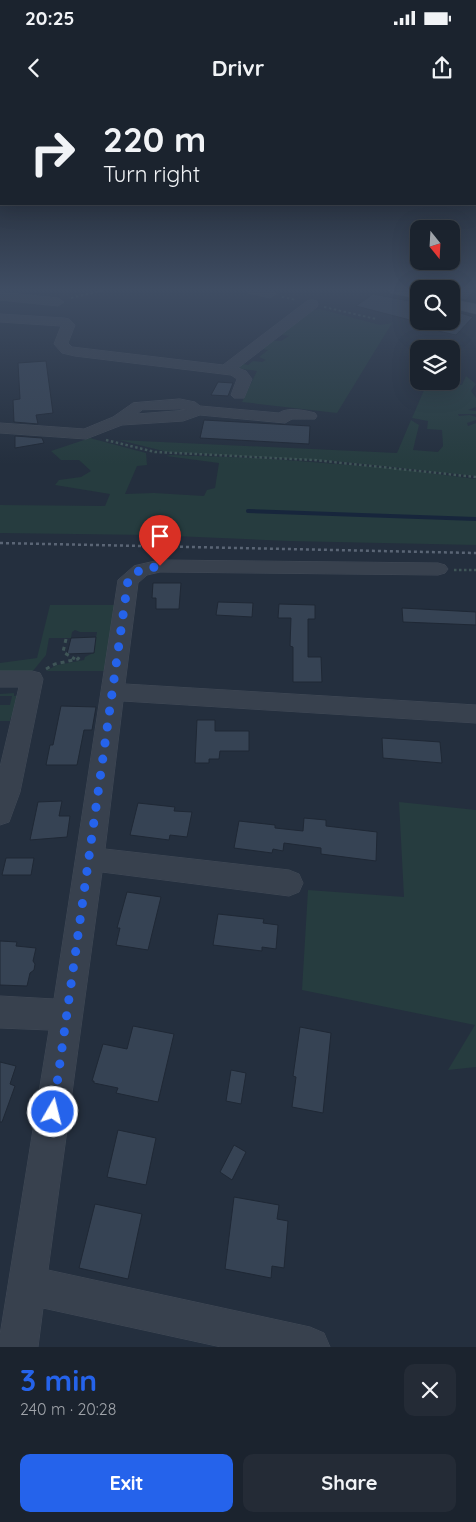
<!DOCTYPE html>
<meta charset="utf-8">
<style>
:root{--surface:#1b232e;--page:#242b36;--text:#f1f3f6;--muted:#a0a4aa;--line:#39404a;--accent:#2563eb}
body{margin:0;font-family:Quicksand,sans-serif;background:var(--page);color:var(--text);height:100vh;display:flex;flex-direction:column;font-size:19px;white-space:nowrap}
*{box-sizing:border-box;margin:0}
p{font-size:16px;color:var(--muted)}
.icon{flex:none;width:28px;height:28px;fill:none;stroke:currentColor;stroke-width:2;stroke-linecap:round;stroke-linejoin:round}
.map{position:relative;height:1247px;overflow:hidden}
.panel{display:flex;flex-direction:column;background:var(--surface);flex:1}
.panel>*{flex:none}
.guide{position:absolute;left:0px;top:0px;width:476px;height:105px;box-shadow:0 5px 20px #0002,0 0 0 1px var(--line);background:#1b232e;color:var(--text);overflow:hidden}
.needle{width:32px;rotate:162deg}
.buttons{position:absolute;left:410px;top:120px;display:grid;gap:10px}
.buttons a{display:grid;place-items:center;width:50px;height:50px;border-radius:10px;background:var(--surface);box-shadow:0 5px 20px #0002,0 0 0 1px var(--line);font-size:25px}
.pin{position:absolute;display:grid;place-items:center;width:42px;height:42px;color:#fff;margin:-51px -21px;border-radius:50% 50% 50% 0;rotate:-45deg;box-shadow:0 0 5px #0007}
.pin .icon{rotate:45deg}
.me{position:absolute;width:55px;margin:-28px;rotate:8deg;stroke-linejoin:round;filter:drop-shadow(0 0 4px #0008)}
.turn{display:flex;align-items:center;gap:18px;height:105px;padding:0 20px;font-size:22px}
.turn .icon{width:65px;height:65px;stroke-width:2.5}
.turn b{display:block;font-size:35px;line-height:42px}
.round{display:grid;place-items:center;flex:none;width:52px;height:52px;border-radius:10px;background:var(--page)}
.overview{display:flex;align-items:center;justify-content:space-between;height:85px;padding:0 20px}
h1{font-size:30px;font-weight:800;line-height:38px;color:var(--accent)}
.action{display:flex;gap:10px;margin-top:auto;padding:10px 20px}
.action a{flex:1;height:58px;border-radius:10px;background:var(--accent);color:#fff;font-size:20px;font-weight:800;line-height:58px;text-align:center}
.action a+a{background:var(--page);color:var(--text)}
.status{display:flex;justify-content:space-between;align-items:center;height:35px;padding:0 25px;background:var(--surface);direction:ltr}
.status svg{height:14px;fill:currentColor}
header{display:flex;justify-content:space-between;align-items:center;height:65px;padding:0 20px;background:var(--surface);font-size:22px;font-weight:800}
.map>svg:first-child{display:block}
.green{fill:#263c3f}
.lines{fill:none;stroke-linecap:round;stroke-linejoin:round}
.stream{stroke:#17263c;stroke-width:4}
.building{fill:#364354;stroke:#1f2835}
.minor-casing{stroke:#414a57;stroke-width:1}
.major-casing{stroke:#414a57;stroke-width:1}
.path-far2{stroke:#3f5557;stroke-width:2;stroke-dasharray:2.5 2.5;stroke-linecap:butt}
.path-far1{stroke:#3f5557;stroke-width:2.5;stroke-dasharray:2.5 2.5;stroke-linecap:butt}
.path{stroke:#3f5557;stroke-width:3;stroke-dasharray:4 4;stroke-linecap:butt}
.minor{fill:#38414e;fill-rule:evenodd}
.major{fill:#56606e;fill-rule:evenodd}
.rail{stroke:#5a6575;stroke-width:2.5;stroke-dasharray:3 3;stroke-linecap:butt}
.route{stroke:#2563eb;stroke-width:9;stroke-dasharray:0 16.2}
</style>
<div class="status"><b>20:25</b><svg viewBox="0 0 49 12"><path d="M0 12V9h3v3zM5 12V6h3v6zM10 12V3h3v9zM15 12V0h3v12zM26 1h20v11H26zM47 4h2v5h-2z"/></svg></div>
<header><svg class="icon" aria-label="back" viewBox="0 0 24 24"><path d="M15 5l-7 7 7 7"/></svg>Drivr<svg class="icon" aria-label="share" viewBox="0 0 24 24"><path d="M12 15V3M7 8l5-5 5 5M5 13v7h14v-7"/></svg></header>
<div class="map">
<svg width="476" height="1247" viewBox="0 0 476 1247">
<rect width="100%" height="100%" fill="#242f3e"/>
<g class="green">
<polygon points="320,209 380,225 392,223 337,313 242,302 257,271 235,268 239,263 248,265 253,261 262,262 266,260 259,257 268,250 258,248 269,241 281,241 289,236 277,234 305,211"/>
<polygon points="466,276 476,284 471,291 476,298 476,307 468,310 476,311 476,314 458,314 459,316 470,315 476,317 476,320 467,323 468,326 476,323 476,376 334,361 167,352 119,340 397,353 411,320 419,325 413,350 438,352 443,346 442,330 427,329 428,321 412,318 428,281 462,285"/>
<polygon points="90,338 146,353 147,365 137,366 125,394 154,393 204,396 207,390 215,388 219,363 166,356 171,355 259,358 390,368 476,379 476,445 289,441 151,435 0,433 0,405 105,406 110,394 55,385 59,380 81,377 91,371 79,360 61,360 51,351"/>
<polygon points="50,505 118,505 106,571 46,571 57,565 84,560 85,557 93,553 97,532 80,532 75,530 72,532 71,538 49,538 46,555 32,572 0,574 0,563 37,558"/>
<polygon points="14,593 14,596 22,595 17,617 11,617 10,621 0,621 0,605 10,605 12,596 0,596 0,594"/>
<polygon points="399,702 476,710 476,967 448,970 475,925 302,890 308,790 404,797"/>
</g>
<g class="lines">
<polyline class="stream" points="248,411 476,419"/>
</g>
<g class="building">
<polygon points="456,190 474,190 466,200 451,197"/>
<polygon points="373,194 419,203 419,221 451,221 451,210 473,217 456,235 438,231 441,228 356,206"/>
<polygon points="46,261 53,313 36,315 38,324 14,322 13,300 20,299 18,263"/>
<polygon points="218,282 233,283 228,296 211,295"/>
<polygon points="204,320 310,326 309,344 200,338"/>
<polygon points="15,336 42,338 44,343 15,348"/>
<polygon points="153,483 181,483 179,509 156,509 156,498 152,498"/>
<polygon points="218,502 253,503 252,517 216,515"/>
<polygon points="279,504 315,505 315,519 308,519 308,557 321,557 322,582 293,582 293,547 290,546 291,518 278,518"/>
<polygon points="402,508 476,512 476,525 403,522"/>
<polygon points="96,537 94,553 67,554 71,538"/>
<polygon points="61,606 96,607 92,630 84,630 77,665 46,665 50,645 53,645"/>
<polygon points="197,620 215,620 215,631 249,631 249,651 220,651 219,659 209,659 209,663 195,663"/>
<polygon points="382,638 440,642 442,663 383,658"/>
<polygon points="62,701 59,716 70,716 67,737 30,740 38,702"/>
<polygon points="138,703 175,707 174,711 192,712 187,737 170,735 169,740 130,735"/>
<polygon points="304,718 326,720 326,726 377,732 376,761 321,754 321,748 284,743 283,751 273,749 272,753 234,748 239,721 275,725 275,728 303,731"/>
<polygon points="6,758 34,758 31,775 2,775"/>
<polygon points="127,792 161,797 148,850 116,845 120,828 117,828"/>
<polygon points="218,814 264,819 263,823 278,825 276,849 262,847 262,851 213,845"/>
<polygon points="0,841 17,842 16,846 36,848 33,861 35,864 34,870 30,873 27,886 0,885"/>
<polygon points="133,926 174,934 158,1002 116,993 118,988 94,983 94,981 92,981 103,944 127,949"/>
<polygon points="300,927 331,933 323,1013 292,1007 296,977 293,976"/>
<polygon points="0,962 16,966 10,984 15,986 2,1022 0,1022"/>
<polygon points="231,970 246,973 241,1004 226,1001"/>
<polygon points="118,1030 156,1038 146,1085 107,1077"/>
<polygon points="234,1045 246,1052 232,1080 220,1072"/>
<polygon points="234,1097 279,1105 277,1119 288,1121 284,1168 272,1166 271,1178 225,1169"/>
<polygon points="95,1104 142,1114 128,1179 79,1168"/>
</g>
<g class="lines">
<g class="minor-casing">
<g id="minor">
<polygon points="247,190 274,191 276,194 270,198 249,193"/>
<polygon points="0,192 58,198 64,202 58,206 0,200"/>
<polygon points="312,200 317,201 318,204 317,207 238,268 246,271 252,279 244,298 234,298 231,295 237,279 231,275 75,256 62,253 54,244 61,226 0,222 0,214 64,218 69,219 75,225 68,243 72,247 223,265 307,201"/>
<path d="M180 299 195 302 200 306 279 313C287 307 304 310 315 313L317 316 315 319H292L285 323 200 315 183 321 122 325 86 339 0 333V323L84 329 113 317 133 303ZM180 309 187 310 137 314 142 310Z"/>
<polygon points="160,460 438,463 445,465 448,469 445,473 438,475 160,472 147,475 138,483 125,584 476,605 476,623 123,601 105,749 289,770 299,774 303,783 299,792 289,796 102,772 48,1170 310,1227 324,1233 330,1247 221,1247 43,1208 38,1247 0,1247 0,1235 49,930 0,928 0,896 54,899 118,480 134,466"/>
<polygon points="0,571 32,571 40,573 43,579 20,692 9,722 0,725 0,667 19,587 0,587"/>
</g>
</g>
<g class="major-casing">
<g id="major">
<polygon points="389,190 419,191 419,199 391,193"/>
<polygon points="451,199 476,204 476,214 451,208"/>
</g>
</g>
<g class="path-far2">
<polyline points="282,197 296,200"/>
<polyline points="71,198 104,190"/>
<polyline points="324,207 376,219"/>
</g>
<g class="path-far1">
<polyline points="106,340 155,352 314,360 476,377"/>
<polyline points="454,470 476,470"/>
</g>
<g class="path">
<polyline points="66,539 63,552 75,559"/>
<polyline points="46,569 55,564 78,559 81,554"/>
</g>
<use href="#minor" class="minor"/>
<use href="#major" class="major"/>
<polyline class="rail" points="0,443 476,453"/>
</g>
<linearGradient id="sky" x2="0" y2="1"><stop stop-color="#141a22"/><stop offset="0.52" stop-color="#3f4d63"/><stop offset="1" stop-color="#3f4d63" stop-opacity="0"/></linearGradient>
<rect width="476" height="364" fill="url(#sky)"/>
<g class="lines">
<polyline class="route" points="53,1012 128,480 140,470 160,466"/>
</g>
</svg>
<div class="buttons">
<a><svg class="needle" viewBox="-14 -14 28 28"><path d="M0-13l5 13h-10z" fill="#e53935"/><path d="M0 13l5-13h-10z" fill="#a0a4aa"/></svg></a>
<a><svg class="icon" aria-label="search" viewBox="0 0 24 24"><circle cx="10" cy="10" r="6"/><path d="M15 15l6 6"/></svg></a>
<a><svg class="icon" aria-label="layers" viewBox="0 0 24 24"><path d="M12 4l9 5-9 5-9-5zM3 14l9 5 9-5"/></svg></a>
</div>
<div class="pin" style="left:160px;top:466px;background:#d93025"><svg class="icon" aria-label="arrive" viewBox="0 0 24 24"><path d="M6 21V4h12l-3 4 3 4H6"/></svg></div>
<svg class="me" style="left:53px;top:1012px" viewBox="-20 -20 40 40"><circle r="17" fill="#2563eb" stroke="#fff" stroke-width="3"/><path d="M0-11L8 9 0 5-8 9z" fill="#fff"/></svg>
<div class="guide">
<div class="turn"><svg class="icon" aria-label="right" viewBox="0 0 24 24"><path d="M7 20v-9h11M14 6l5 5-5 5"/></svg><div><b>220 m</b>Turn right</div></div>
</div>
</div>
<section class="panel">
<div class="overview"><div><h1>3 min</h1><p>240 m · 20:28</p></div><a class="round"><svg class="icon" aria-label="close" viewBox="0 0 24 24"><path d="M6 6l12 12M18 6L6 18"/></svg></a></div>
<div class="action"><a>Exit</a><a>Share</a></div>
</section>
